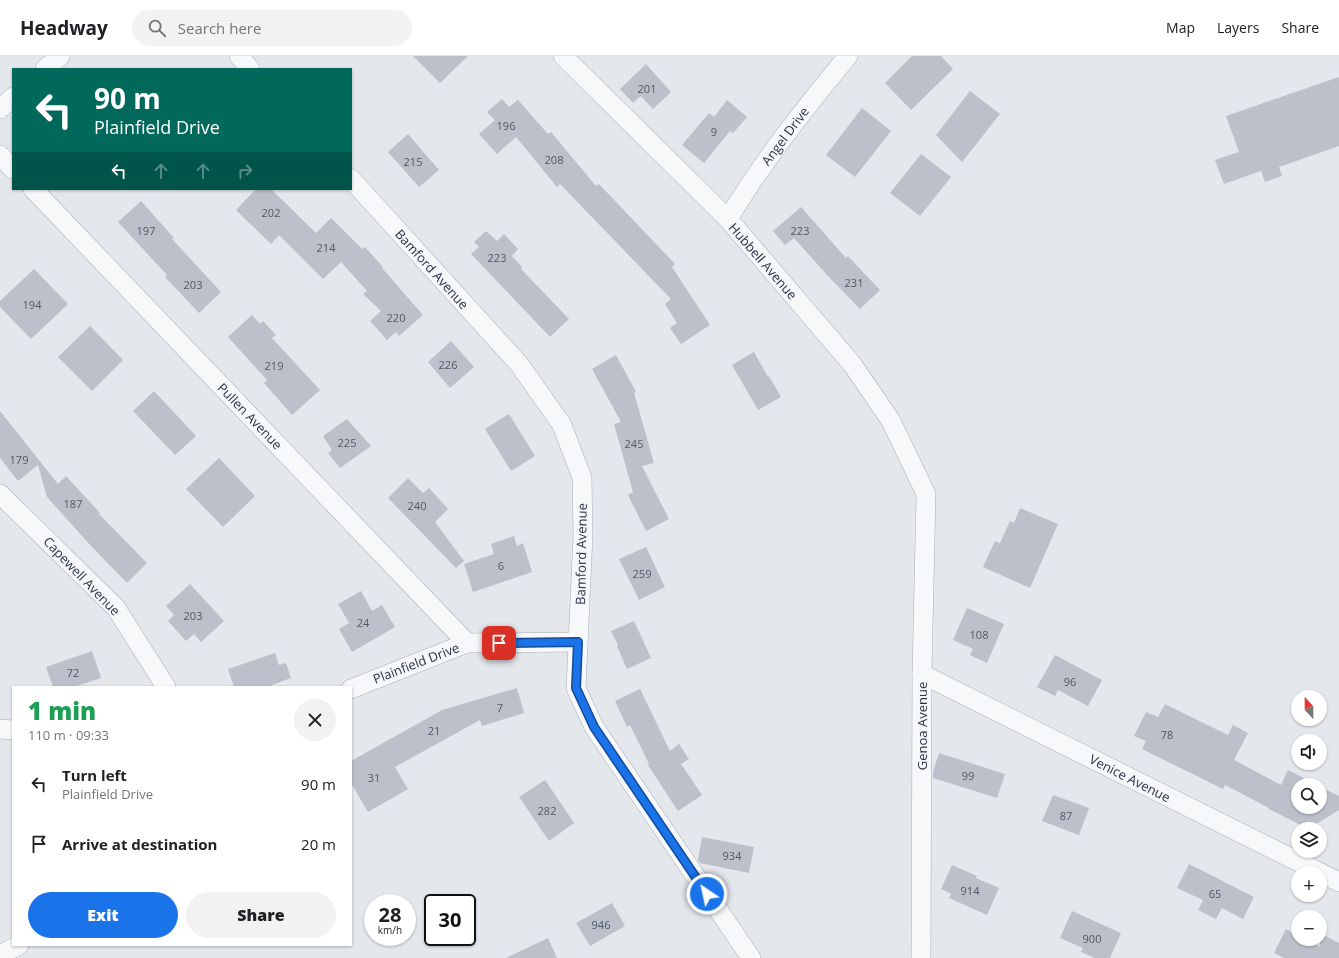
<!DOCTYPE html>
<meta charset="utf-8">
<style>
:root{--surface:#fff;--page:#f2f2f2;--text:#202124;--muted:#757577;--line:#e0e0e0;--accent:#1a73e8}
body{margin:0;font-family:"Open Sans",sans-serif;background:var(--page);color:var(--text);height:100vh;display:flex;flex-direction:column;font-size:15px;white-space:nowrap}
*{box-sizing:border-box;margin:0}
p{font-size:13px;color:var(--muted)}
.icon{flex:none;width:22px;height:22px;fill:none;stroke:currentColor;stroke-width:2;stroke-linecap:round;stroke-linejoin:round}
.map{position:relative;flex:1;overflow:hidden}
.side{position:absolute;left:12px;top:630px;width:340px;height:260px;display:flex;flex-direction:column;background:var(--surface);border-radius:0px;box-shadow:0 1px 3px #0004}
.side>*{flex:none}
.banner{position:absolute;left:12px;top:12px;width:340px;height:122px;border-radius:0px;box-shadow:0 1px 3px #0004;background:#00695c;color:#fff;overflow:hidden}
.needle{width:26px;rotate:339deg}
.buttons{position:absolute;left:1291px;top:634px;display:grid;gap:8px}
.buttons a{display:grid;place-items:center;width:36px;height:36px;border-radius:50%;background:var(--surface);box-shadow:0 1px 3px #0004;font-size:20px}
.speed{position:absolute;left:364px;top:838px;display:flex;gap:8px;font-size:20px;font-weight:700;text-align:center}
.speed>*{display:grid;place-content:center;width:52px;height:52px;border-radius:50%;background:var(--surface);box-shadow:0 1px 3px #0004;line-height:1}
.speed small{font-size:10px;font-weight:400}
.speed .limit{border:2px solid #111;border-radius:6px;background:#fff;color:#111}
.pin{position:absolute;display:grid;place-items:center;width:34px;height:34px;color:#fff;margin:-17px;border-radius:8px;box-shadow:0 2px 6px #0006}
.me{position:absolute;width:44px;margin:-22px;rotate:326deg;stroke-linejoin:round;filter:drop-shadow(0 0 3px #0008)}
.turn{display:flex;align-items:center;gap:14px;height:84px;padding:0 16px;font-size:18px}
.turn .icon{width:52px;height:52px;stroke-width:2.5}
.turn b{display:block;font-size:28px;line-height:34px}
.lanes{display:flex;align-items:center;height:38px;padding:0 16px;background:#0003;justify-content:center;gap:20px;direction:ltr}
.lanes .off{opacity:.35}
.round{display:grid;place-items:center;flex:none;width:42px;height:42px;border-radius:21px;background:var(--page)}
.head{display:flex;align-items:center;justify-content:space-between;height:68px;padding:0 16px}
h1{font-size:24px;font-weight:800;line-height:30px;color:#1e9e55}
.action{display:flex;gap:8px;margin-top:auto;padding:8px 16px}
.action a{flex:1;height:46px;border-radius:24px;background:var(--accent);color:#fff;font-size:16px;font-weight:800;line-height:46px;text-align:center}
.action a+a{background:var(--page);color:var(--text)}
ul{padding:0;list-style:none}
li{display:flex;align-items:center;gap:12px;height:60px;padding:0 16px}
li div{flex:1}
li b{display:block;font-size:15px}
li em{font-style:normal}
header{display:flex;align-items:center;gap:24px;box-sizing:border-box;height:56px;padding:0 20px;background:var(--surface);border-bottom:1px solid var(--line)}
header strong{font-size:19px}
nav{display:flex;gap:22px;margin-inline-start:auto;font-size:14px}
.search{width:280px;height:36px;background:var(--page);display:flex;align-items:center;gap:10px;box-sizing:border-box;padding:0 14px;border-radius:22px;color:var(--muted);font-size:15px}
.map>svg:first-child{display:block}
.building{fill:#bbc0ca}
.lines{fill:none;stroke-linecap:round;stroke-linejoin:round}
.street-casing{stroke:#a9aeb7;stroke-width:20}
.street{stroke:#f7f8fa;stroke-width:19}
.route-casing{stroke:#114b97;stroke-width:10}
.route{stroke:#1a73e8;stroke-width:7}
.labels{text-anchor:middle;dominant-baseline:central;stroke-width:3;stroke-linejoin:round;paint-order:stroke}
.number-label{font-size:11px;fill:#4f5766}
.street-label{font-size:13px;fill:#2b3445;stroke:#f4f6f9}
</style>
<header>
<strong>Headway</strong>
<div class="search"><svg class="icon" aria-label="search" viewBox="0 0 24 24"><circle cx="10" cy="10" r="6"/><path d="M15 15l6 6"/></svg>Search here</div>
<nav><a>Map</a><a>Layers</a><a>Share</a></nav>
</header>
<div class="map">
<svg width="1339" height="902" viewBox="0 0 1339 902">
<rect width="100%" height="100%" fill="#e4e7ec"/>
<g class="building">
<polygon points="413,0 468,0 440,27"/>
<polygon points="912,0 941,0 953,13 911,54 885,27"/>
<polygon points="646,8 671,36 653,53 641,40 633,47 620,33"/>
<polygon points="1339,21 1339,90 1279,111 1282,120 1265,126 1261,115 1224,128 1215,104 1239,96 1226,60"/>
<polygon points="970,35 1000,58 962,106 936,79"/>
<polygon points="502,43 509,51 518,44 548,78 551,76 596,130 599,128 675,208 672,211 710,269 681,288 670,272 677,267 665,248 671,243 560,128 557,131 516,81 497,98 479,78 495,64 487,56"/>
<polygon points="727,44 747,61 733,77 730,75 704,107 682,89 709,57 714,61"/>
<polygon points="862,52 891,75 855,121 826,99"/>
<polygon points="408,78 439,114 419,131 388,96"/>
<polygon points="921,98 951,121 920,160 890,137"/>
<polygon points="256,133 271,133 316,177 331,162 362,193 365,191 383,211 382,212 423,259 399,280 396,276 387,284 370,265 381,255 363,238 367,235 341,206 323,223 279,179 271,188 236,154"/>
<polygon points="141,145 174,182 172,183 221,236 199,257 165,221 167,219 118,166"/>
<polygon points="801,151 846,202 848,200 880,234 860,253 828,220 794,182 785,189 773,175"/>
<polygon points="486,175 497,185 504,178 518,193 512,200 522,211 521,213 569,263 550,281 471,198 479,191 474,186"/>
<polygon points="34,213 68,248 31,283 0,251 0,245"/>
<polygon points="252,259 260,268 263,265 276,279 272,282 320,334 292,359 264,327 267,324 228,281"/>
<polygon points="90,270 123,304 92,335 58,301"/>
<polygon points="451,285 474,311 450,332 428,306"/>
<polygon points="754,296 768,321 769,320 781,341 758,354 732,309"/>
<polygon points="616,299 636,336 634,337 654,407 642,410 669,463 646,475 628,439 633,436 614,368 621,366 592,313"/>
<polygon points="154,335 196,380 175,399 133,355"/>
<polygon points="0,355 58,428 66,420 100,457 99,458 147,507 127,527 92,491 47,441 38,409 18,425 0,402"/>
<polygon points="509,358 535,400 511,415 485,373"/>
<polygon points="347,363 371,390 340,412 328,397 332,394 323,380"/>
<polygon points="219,402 255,440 223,471 186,433"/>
<polygon points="408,422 423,437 429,432 448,453 435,466 464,505 456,512 388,442"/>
<polygon points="1020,452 1058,468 1030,532 983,511 995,485 1000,487 1010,465 1014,467"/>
<polygon points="514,480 517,490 523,487 532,516 473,536 464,508 494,498 491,488"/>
<polygon points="646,491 665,531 639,544 619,503"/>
<polygon points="190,528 224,565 201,586 194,578 186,585 168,565 174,559 166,550"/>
<polygon points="361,535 372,555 382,549 395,571 352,596 339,573 349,567 338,548"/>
<polygon points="967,552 1004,568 987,607 970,599 973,593 953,584"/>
<polygon points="634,565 651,602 627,613 617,590 618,589 611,575"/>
<polygon points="92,595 101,622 74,631 53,631 46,611"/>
<polygon points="275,597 279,609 286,607 291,622 267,631 234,631 228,613"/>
<polygon points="1055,599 1102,624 1088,650 1058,634 1055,640 1037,631"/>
<polygon points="517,632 524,657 482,670 480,664 395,711 408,733 368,756 351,727 351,705 442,654"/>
<polygon points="640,633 670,695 679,688 689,703 681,708 702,739 678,755 648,709 649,708 630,669 627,671 615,645"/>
<polygon points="1165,648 1228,679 1233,669 1248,677 1234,704 1281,729 1288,714 1317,729 1298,729 1298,751 1320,751 1320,731 1339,740 1339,754 1308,773 1269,753 1269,752 1225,729 1223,733 1142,693 1146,685 1134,680 1146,656 1158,661"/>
<polygon points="939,697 1005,718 997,742 933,722 933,716"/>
<polygon points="545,724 574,767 549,785 519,741"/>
<polygon points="1053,739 1089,752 1079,779 1042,765"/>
<polygon points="702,781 754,791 749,817 700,807 698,804"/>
<polygon points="1189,808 1254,841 1243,863 1222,852 1216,863 1198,854 1203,844 1177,832"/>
<polygon points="952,809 977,820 976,822 999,832 987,859 949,842 951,838 941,833"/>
<polygon points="612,847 625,870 590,890 576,867"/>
<polygon points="1072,855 1121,877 1110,902 1095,902 1081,896 1083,892 1060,882"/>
<polygon points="1286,873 1298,880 1298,883 1304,883 1320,891 1320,877 1339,887 1339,902 1284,902 1274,897"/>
<polygon points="548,882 557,902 506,902"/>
</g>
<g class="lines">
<g class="street-casing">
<g id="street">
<polyline points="239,0 250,13"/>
<polyline points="563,0 728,163 852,308 891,365 926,438 922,618 921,902"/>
<polyline points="45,13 60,0"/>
<polyline points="0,53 13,41"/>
<polyline points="0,99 13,113"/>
<polyline points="351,123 519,308 562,369 582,422 583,479 576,632 594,671 751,902"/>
<polyline points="33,133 467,587"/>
<path d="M728 163C763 105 805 52 848 0"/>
<polyline points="0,438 116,552 166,631"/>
<polyline points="922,618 1339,826"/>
<polyline points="351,633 467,587 578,586"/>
<polyline points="0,673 13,674"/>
<polyline points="0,899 19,889"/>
</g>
</g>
<use href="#street" class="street"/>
</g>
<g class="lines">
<g class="route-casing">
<polyline id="route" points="499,587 578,586 576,632 594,671 707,838"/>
</g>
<use href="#route" class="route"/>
</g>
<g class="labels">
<g class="number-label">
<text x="647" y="32">201</text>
<text x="506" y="69">196</text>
<text x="714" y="75">9</text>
<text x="554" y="103">208</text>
<text x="413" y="105">215</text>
<text x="271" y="156">202</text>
<text x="146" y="174">197</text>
<text x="800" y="174">223</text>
<text x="326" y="191">214</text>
<text x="497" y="201">223</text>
<text x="854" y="226">231</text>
<text x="193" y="228">203</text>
<text x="32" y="248">194</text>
<text x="396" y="261">220</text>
<text x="448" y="308">226</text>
<text x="274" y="309">219</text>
<text x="347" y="386">225</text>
<text x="634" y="387">245</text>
<text x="19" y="403">179</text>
<text x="73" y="447">187</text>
<text x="417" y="449">240</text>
<text x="501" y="509">6</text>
<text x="642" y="517">259</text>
<text x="193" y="559">203</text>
<text x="363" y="566">24</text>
<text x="979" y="578">108</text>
<text x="73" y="616">72</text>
<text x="1070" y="625">96</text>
<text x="500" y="651">7</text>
<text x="434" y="674">21</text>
<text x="1167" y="678">78</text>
<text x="968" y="719">99</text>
<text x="374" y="721">31</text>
<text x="547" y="754">282</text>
<text x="1066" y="759">87</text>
<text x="732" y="799">934</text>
<text x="970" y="834">914</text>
<text x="1215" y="837">65</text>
<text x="601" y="868">946</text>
<text x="1092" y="882">900</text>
</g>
<g class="street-label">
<text transform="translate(785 80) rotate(-53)">Angel Drive</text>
<text transform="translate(763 205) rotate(49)">Hubbell Avenue</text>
<text transform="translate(432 213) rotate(48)">Bamford Avenue</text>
<text transform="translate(250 360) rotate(46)">Pullen Avenue</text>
<text transform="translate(581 498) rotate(-89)">Bamford Avenue</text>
<text transform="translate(82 520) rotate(46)">Capewell Avenue</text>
<text transform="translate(416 607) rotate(-21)">Plainfield Drive</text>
<text transform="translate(922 670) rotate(-90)">Genoa Avenue</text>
<text transform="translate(1130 722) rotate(27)">Venice Avenue</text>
</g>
</g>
</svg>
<div class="buttons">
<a><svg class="needle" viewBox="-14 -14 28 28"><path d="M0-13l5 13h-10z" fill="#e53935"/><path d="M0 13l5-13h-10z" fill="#757577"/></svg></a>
<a><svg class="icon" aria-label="sound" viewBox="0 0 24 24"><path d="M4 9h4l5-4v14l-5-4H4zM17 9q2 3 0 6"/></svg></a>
<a><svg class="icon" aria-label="search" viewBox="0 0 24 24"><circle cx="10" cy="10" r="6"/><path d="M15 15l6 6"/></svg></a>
<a><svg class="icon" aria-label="layers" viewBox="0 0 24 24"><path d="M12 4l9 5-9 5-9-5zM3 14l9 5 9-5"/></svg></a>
<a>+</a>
<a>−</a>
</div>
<div class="speed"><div>28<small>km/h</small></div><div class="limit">30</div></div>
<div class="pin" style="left:499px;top:587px;background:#d93025"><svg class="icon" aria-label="arrive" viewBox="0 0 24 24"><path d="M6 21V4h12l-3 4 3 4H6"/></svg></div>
<svg class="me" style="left:707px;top:838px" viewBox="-20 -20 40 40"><circle r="17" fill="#1a73e8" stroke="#fff" stroke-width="3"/><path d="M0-11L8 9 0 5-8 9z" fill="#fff"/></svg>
<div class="banner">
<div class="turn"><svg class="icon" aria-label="left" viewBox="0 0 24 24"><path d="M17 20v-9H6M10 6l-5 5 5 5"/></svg><div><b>90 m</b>Plainfield Drive</div></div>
<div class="lanes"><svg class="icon" aria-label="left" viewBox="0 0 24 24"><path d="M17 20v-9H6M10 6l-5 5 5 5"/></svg><svg class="icon off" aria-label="ahead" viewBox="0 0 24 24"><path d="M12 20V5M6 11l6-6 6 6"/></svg><svg class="icon off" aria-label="ahead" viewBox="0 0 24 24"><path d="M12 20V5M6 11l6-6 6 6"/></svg><svg class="icon off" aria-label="right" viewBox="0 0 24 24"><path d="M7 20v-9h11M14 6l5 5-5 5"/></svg></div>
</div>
<section class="side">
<div class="head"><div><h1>1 min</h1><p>110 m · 09:33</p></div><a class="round"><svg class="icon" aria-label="close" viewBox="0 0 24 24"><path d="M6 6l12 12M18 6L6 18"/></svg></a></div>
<ul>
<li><svg class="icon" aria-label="left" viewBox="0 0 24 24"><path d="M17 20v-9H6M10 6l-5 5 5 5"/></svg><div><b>Turn left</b><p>Plainfield Drive</p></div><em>90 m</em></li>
<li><svg class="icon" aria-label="arrive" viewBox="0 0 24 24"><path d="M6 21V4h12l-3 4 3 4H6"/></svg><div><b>Arrive at destination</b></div><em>20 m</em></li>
</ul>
<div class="action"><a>Exit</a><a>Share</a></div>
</section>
</div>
